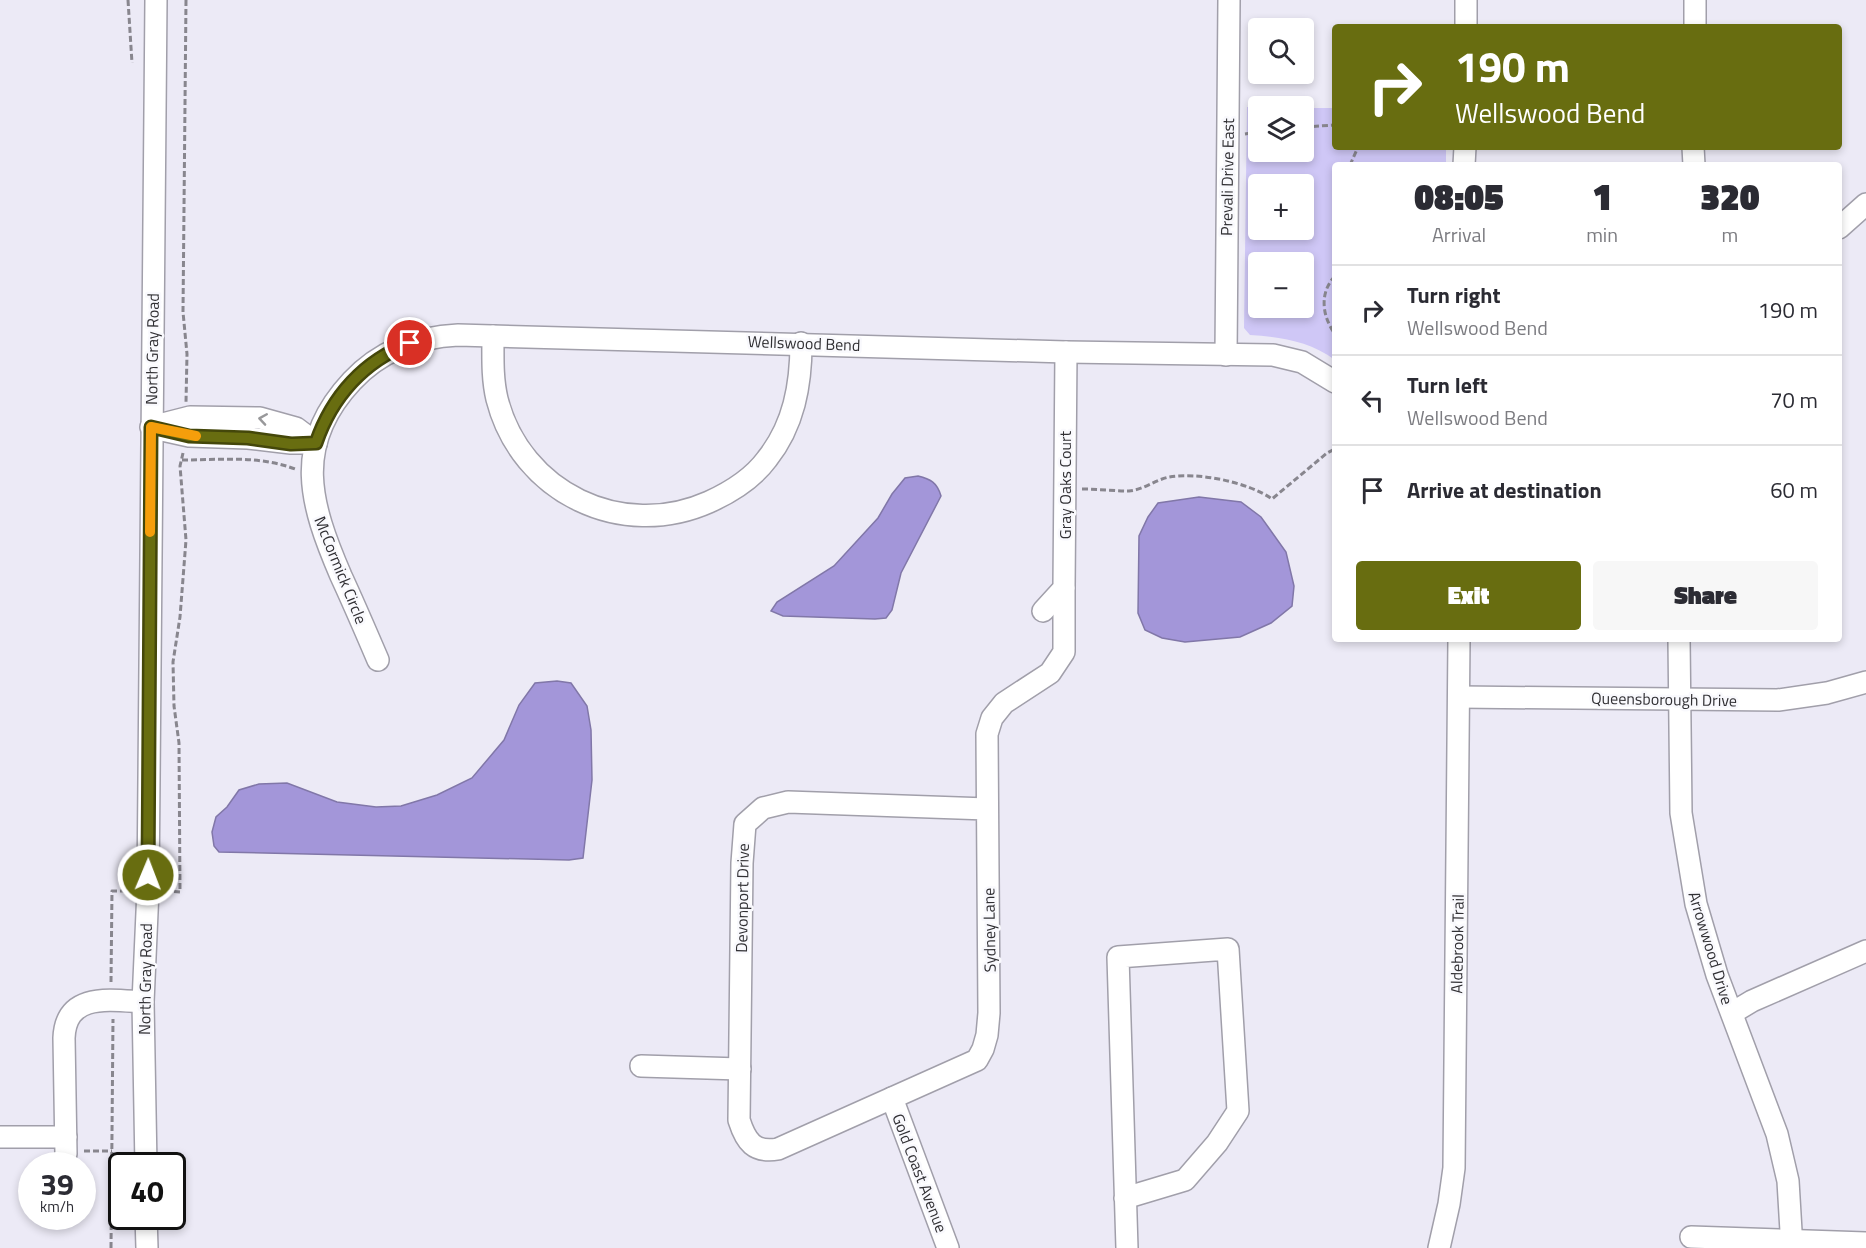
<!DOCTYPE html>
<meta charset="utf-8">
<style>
:root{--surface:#fff;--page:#f7f7f7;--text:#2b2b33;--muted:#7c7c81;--line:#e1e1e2;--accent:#686d10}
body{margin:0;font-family:"Titillium Web",sans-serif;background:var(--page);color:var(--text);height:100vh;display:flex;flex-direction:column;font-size:22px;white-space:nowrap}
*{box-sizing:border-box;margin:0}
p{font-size:20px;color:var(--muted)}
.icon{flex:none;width:33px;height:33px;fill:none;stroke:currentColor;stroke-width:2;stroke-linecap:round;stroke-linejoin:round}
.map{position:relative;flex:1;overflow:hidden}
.details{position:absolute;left:1332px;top:162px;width:510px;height:480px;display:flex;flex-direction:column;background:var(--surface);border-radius:6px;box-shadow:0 3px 9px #0003}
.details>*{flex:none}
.hud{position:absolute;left:1332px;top:24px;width:510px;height:126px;border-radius:6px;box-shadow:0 3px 9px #0003;background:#686d10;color:#fff;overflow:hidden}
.controls{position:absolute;left:1248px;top:18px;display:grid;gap:12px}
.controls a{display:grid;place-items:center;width:66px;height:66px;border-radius:6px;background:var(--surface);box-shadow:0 3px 9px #0003;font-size:30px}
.speed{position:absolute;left:18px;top:1152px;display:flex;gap:12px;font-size:30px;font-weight:700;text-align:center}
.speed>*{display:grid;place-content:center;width:78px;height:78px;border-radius:50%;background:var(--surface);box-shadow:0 3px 9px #0003;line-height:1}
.speed small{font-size:15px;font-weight:400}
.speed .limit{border:3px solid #111;border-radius:9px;background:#fff;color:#111}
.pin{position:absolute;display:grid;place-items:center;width:51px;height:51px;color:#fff;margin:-26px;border:3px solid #fff;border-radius:50%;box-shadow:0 2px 6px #0007}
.me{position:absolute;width:66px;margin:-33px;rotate:1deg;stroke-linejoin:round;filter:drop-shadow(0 0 4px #0008)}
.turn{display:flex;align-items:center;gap:21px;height:126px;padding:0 24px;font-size:27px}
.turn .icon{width:78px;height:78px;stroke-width:2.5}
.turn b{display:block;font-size:42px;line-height:51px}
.eta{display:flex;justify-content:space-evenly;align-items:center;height:102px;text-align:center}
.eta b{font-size:36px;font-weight:800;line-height:42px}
.action{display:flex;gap:12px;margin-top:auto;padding:12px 24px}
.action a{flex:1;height:69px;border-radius:6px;background:var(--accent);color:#fff;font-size:24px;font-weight:800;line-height:69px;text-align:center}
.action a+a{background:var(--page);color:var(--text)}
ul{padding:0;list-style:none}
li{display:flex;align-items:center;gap:18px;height:90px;padding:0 24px;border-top:2px solid var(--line)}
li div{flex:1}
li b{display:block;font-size:22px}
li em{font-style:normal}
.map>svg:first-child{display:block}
.green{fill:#cfc7f6;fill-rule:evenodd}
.water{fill:#a396d9;stroke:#8177a8;stroke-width:1.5}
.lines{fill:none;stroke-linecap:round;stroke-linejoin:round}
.minor-casing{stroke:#a19faa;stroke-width:24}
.path{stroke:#88868e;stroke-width:3;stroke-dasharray:6 3;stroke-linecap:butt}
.minor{stroke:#fff;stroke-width:21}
.oneway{stroke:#98989a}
.route-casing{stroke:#44470a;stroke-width:15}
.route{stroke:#686d10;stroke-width:10}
.slow{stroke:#f59e0b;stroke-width:10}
.labels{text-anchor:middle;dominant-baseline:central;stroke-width:5;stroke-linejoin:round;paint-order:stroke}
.street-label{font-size:16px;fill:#313034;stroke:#f9f9fd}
</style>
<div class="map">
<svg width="1866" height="1248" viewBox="0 0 1866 1248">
<rect width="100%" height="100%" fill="#eceaf6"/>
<path class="green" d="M1247 107H1258V152H1304V108H1335V147H1446V165H1335V360C1309 341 1281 337 1250 335L1244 328ZM1258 184H1304V230H1258ZM1258 262H1304V308H1258Z"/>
<g class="water">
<path d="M918 476C930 479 937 482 941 496L901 573 892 610 886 618 875 619 783 616 771 611 777 602 834 566 878 518 892 494 905 478Z"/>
<polygon points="1199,497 1241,502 1261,517 1286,552 1294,586 1292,606 1271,623 1240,637 1185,642 1162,638 1145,630 1138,613 1139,536 1148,517 1158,503"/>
<polygon points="557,681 571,683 587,706 591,730 592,780 583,858 569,860 219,852 214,846 212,832 216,817 227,807 239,790 259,784 287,783 337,802 376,807 401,806 437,795 472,778 504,740 519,705 535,683"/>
</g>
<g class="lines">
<g class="minor-casing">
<g id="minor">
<polyline points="1466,27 1466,0"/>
<polyline points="1695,27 1695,0"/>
<polyline points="1693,147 1694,165"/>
<polyline points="1464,165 1465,147"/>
<polyline points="1839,228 1866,204"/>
<path d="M493 336C493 357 492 378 497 399 521 493 622 541 709 502 731 492 753 478 767 459 794 425 801 385 801 343"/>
<polyline points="1226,355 1229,0"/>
<polyline points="151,427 190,417 260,418 296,428 316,443"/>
<polyline points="153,428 189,436 248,438 291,443 316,443"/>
<polyline points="1043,611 1064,588 1066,352"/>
<polyline points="1679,639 1681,813 1696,904 1717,975 1777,1134 1788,1181 1792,1248"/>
<path d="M378 660C366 632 354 604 341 576 310 504 292 445 352 381 381 350 417 337 458 335L1066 352 1273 355 1302 362 1335 382"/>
<polyline points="1459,697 1778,700 1827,693 1866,682"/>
<path d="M987 809 788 802 763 808 745 824 742 863 739 1120C746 1142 754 1153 778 1149L977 1060 983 1049 987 1035 989 1013 987 734 992 718 1004 703 1050 673 1064 652V588"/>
<polyline points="1732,1013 1752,1001 1866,951"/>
<polyline points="641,1066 740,1069"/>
<polyline points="892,1098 948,1248"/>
<polyline points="0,1137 66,1137"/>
<path d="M66 1154 64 1038C66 992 110 1000 143 1002"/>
<polyline points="146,1166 143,1002 148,890 156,0"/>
<polyline points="1125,1198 1185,1180 1217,1143 1238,1111 1228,949 1118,957 1127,1248"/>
<polyline points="146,1216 147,1248"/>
<polyline points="1691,1237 1866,1243"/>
<polyline points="1439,1248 1449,1204 1454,1168 1459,639"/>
</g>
</g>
<g class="path">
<polyline points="128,0 132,63"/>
<polyline points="186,0 183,312 187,354 186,402"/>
<polyline points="1304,127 1335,125"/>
<polyline points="1245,134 1258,132"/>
<polyline points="1350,165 1358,147"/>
<path d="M1335 276C1319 293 1322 316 1335 334"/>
<path d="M182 460C220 460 258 455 295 469"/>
<path d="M1082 489C1098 489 1114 491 1129 491 1143 490 1155 480 1169 477 1198 472 1248 482 1272 499L1327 453 1335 449"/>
<polyline points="165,891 180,892 179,743 174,706 173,662 180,617 186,540 180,466 183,453"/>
<polyline points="111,982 112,891 131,891"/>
<polyline points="84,1151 112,1151"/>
<polyline points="111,1248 113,1019"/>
</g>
<use href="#minor" class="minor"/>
</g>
<defs><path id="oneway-chevron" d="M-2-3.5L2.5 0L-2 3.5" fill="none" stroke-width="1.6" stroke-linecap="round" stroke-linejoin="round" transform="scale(1.5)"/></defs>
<use class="oneway" href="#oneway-chevron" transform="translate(263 419) rotate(-171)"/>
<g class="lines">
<g class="route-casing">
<path id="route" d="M148 875 151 427 189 436 248 438 291 444 316 443C332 396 364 361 410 343"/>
</g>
<use href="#route" class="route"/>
<polyline class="slow" points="150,532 151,427 196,436"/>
</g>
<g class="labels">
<g class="street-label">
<text transform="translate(1227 177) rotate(-89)">Prevali Drive East</text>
<text transform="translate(804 343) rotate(2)">Wellswood Bend</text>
<text transform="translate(152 349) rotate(-89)">North Gray Road</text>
<text transform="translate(1065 485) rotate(-90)">Gray Oaks Court</text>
<text transform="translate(341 570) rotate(68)">McCormick Circle</text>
<text transform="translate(1664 699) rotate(1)">Queensborough Drive</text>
<text transform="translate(742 898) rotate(-89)">Devonport Drive</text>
<text transform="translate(989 930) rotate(-91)">Sydney Lane</text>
<text transform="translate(1457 944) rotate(-89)">Aldebrook Trail</text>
<text transform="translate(1711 948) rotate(73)">Arrowwood Drive</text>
<text transform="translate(145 979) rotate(-89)">North Gray Road</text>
<text transform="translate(920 1173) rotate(69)">Gold Coast Avenue</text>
</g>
</g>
</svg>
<div class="controls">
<a><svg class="icon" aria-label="search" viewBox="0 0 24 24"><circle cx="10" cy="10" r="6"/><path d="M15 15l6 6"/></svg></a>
<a><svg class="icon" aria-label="layers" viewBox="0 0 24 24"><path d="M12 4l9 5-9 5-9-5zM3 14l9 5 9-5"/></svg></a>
<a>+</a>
<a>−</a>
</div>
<div class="speed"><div>39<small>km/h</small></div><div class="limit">40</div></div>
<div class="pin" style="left:410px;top:343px;background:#d93025"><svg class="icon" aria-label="arrive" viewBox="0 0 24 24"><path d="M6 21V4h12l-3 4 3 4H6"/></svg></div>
<svg class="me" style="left:148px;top:875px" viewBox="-20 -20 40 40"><circle r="17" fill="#686d10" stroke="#fff" stroke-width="3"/><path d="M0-11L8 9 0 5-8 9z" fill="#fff"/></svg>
<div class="hud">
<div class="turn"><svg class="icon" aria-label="right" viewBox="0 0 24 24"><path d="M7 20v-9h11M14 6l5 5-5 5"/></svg><div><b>190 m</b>Wellswood Bend</div></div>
</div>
<section class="details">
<div class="eta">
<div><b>08:05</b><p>Arrival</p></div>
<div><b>1</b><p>min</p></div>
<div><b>320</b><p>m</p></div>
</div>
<ul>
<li><svg class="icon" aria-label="right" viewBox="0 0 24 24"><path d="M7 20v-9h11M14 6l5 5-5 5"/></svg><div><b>Turn right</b><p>Wellswood Bend</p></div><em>190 m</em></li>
<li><svg class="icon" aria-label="left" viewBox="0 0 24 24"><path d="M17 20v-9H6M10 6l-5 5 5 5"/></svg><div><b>Turn left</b><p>Wellswood Bend</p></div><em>70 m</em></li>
<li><svg class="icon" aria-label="arrive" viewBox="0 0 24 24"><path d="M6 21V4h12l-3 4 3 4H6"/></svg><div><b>Arrive at destination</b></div><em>60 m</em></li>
</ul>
<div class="action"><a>Exit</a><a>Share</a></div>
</section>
</div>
